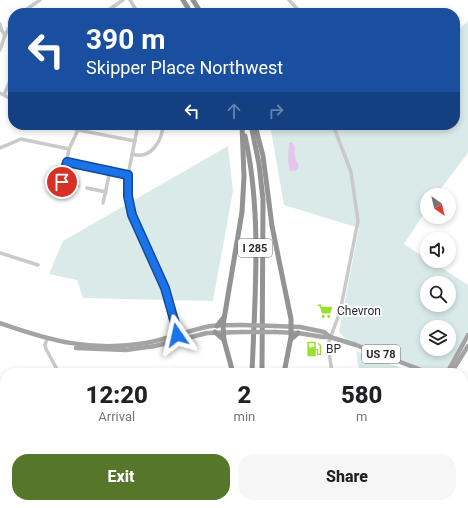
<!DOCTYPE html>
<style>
:root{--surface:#fff;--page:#f6f6f6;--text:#202124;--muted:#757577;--accent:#56772a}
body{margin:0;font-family:Roboto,sans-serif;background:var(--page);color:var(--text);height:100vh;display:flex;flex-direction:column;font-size:15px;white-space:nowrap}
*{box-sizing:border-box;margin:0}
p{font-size:13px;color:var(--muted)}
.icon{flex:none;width:22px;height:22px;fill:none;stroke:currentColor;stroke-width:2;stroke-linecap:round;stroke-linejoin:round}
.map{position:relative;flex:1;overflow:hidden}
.side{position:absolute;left:0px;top:368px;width:468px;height:140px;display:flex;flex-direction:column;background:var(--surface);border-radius:16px 16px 0 0;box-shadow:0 2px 6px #0003}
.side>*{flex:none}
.guide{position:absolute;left:8px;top:8px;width:452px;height:122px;border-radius:16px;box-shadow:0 2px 6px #0003;background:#1a4fa0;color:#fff;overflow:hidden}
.needle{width:26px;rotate:146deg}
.controls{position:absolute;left:420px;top:188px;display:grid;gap:8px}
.controls a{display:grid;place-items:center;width:36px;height:36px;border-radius:50%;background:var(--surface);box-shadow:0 2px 6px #0003;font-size:20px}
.pin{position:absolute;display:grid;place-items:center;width:34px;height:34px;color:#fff;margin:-17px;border:2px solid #fff;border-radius:50%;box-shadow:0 1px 4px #0007}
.me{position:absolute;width:44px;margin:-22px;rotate:349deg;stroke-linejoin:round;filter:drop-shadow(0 0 3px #0008)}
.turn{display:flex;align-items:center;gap:14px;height:84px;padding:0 12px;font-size:18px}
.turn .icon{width:52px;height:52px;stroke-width:2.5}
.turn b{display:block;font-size:28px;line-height:34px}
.lanes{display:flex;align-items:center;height:38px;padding:0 12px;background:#0003;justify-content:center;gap:20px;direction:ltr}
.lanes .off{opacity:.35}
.eta{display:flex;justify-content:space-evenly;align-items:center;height:68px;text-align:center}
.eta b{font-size:24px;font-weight:800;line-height:28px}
.action{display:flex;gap:8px;margin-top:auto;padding:8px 12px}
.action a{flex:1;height:46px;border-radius:16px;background:var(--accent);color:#fff;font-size:16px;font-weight:800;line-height:46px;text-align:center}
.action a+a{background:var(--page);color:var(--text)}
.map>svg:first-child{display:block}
.green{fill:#d9eae9;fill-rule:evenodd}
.water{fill:#e5c5e9}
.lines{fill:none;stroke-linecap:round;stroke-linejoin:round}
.minor{stroke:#c9c9c9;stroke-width:3.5}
.major{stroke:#a4a4a4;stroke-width:4.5}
.highway{stroke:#939393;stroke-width:5}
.major-bridge{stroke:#a4a4a4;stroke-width:4.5}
.route-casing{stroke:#114b97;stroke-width:10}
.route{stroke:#1a73e8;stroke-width:7}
.labels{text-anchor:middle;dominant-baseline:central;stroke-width:4;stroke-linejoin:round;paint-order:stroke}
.shield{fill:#fff;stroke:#6b6b6b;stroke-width:1}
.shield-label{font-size:11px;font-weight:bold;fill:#2c2c2c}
.poi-label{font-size:12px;fill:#2c2c2c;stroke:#fff;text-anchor:start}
</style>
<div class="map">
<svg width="468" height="508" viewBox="0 0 468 508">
<rect width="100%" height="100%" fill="#fff"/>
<g class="green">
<path d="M468 21V153L436 195H427V209L404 244 427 259V261H431L468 285V337L445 373H426L350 344 339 332 359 228 284 205 270 125H455V33ZM427 283H449V305H427ZM427 327H449V349H427Z"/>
<polygon points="228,146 233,191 213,301 83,298 77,280 49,274 63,241"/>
<polygon points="356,351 412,372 415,373 367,373 359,370"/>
<polygon points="400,503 426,503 426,508 404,508"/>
</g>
<path class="water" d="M291 142C297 146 294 149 295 155 295 159 297 163 299 166L297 170 290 171 288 162 289 143Z"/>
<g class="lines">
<g class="minor">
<polyline points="130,0 138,13"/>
<polyline points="289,0 301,13"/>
<polyline points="21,13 40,0"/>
<polyline points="104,13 123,0"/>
<polyline points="0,24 2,31 5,35"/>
<polyline points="0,50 5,35 13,21"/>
<polyline points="0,93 13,100"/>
<polyline points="4,95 10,81 13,77"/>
<polyline points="65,125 78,130 135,141"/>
<polyline points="138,125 128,175 128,186 129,206 136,226 165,288 176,327 177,336"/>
<path d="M163 127C172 125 182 128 191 125"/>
<polyline points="0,148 21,139 69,149"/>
<path d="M132 154C151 160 162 141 163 125"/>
<polyline points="67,162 128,175"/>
<polyline points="63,182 78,186"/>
<polyline points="87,188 106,192"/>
<polyline points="60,194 69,149 78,130"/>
<polyline points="103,203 110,171"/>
<polyline points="0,253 38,265"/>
<polyline points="47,339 45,345 46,349 59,373"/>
<polyline points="332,373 328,344 340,312 358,221 351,172 333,125"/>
<polyline points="102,503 102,508"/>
<polyline points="337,503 337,508"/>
<polyline points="396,503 400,508"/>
</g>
<g class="major">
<path d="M0 323C51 341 92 352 146 343 168 339 189 330 211 326 221 325 231 325 242 325"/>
<polyline points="275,326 300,327 324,332 330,337 356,345 429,373"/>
<polyline points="275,332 298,333 323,337 330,337"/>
<polyline points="76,348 126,350 155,346 207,333 242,332"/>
<polyline points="447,373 468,335"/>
<polyline points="451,373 468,346"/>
<polyline points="463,388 468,391"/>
<polyline points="429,508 429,503"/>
</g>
<g class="highway">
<polyline points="183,0 191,13"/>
<polyline points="193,0 201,13"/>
<polyline points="251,125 259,164 263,200 262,373"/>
<polyline points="255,125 263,156 272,226 291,319 291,337 284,373"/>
<path d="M245 136C262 212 255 295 252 373"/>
<polyline points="217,326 224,317"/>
<polyline points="215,332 224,340"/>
<polyline points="291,339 298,333"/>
<polyline points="233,373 224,340 223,325 242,212 244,177 242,125"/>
<polyline points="251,503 251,508"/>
<polyline points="263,508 264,503"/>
</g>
<g class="major-bridge">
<polyline points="242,325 275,326"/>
<polyline points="242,332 275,332"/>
</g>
</g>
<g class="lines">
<g class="route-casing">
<polyline id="route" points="62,182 67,162 128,175 128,196 132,215 165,288 176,327 177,335"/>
</g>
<use href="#route" class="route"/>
</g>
<defs>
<g id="supermarket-bare" transform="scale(1.2)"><path d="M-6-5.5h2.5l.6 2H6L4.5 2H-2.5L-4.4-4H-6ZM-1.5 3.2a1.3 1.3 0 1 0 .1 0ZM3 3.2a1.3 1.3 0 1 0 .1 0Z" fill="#99e031" stroke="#fff" stroke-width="2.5" paint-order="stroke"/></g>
<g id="fuel-bare" transform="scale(1.2)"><path d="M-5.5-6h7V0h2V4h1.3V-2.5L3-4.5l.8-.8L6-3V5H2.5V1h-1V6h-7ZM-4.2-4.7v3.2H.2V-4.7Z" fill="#99e031" stroke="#fff" stroke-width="2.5" paint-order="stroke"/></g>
</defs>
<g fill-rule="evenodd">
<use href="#supermarket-bare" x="325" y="311"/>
<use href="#fuel-bare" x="314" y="349"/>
</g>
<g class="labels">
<g class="shield">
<rect x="238" y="239" width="34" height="18" rx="3"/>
<rect x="362" y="345" width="38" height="18" rx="3"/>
</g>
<g class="shield-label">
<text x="255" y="248">I 285</text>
<text x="381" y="354">US 78</text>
</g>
<g class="poi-label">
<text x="337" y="311">Chevron</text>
<text x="326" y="349">BP</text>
</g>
</g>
</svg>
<div class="controls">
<a><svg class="needle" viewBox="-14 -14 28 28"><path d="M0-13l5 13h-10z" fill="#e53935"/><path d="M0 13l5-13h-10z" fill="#757577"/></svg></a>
<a><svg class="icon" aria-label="sound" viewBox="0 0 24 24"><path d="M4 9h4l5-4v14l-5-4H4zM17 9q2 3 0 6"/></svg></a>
<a><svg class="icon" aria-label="search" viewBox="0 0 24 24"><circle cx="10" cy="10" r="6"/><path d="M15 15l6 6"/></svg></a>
<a><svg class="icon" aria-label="layers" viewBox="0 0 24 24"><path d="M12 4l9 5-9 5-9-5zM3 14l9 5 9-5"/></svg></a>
</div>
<div class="pin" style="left:62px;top:182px;background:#d93025"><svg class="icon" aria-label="arrive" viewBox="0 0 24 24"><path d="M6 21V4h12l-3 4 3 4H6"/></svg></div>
<svg class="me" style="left:177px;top:335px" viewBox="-20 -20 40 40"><path d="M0-17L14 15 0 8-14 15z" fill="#1a73e8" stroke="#fff" stroke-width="4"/></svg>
<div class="guide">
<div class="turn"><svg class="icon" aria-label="left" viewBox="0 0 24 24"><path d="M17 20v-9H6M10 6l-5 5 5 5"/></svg><div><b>390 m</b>Skipper Place Northwest</div></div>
<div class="lanes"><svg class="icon" aria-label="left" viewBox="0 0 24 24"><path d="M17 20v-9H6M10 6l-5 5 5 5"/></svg><svg class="icon off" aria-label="ahead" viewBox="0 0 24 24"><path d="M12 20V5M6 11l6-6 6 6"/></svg><svg class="icon off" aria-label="right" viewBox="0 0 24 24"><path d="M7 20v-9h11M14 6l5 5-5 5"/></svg></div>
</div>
<section class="side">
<div class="eta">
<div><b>12:20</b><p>Arrival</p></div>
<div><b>2</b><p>min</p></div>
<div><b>580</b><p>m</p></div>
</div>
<div class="action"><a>Exit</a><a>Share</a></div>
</section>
</div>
